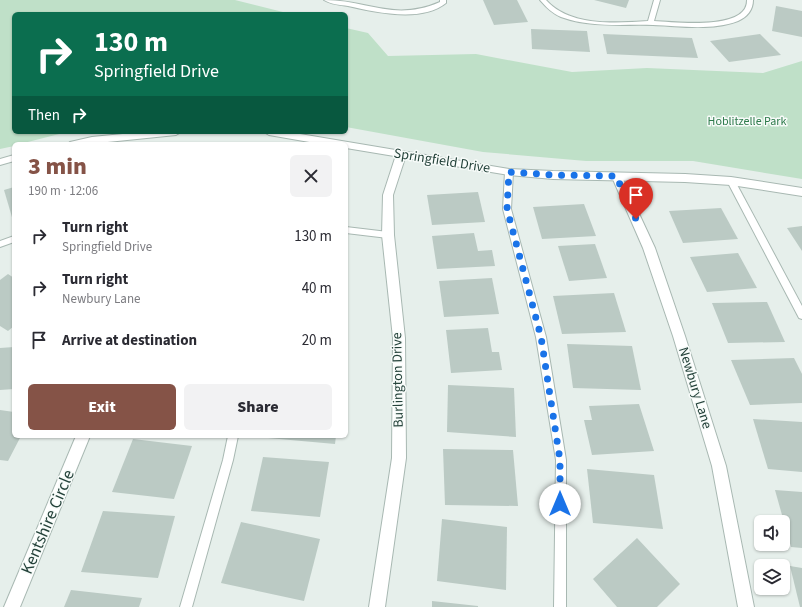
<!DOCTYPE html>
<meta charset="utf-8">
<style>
:root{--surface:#fff;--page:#f2f2f3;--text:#2b2b33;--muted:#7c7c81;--accent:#855347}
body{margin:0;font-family:"Source Sans 3",sans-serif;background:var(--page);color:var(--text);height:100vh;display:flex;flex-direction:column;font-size:15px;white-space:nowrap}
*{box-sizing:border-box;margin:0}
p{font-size:13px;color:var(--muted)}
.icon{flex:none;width:22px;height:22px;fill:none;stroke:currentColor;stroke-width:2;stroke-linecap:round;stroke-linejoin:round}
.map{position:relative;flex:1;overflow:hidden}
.drawer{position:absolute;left:12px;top:142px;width:336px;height:296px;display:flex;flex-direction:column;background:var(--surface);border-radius:6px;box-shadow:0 1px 3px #0004}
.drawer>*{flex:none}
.top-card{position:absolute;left:12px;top:12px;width:336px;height:122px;border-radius:6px;box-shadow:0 1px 3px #0004;background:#0b6e4f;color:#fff;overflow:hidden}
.tools{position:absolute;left:754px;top:515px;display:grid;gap:8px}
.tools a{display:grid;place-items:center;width:36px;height:36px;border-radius:6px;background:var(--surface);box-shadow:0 1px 3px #0004;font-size:20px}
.pin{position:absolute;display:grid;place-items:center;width:34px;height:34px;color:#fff;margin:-41px -17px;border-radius:50% 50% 50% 0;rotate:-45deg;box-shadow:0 0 4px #0007}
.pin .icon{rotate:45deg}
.me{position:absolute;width:44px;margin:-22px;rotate:0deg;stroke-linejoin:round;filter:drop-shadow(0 0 3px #0008)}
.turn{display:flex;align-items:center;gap:14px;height:84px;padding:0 16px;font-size:18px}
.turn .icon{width:52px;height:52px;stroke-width:2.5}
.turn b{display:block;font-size:28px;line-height:34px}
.then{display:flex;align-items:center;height:38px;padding:0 16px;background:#0003;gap:8px;font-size:15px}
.round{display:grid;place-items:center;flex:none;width:42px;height:42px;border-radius:6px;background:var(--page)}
.overview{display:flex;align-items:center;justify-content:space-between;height:68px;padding:0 16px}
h1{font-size:24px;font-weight:800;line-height:30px;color:var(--accent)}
.cta{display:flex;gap:8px;margin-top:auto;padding:8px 16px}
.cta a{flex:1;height:46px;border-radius:6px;background:var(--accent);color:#fff;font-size:16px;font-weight:800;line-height:46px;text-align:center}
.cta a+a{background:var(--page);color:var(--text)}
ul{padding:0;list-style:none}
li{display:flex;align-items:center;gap:12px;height:52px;padding:0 16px}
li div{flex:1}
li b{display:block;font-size:15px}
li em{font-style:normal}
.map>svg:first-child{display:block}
.green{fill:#bfe0c8}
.building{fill:#bbcac4}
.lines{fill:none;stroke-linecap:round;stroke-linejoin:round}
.service-casing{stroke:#a8b8b2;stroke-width:2}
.minor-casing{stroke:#a8b8b2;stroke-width:2}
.tertiary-casing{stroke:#a8b8b2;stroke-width:2}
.service{fill:#fff;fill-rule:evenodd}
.minor{fill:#fff;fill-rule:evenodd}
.tertiary{fill:#fff;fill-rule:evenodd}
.route{stroke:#1a73e8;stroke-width:7;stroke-dasharray:0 12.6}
.labels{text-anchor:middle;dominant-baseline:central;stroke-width:3;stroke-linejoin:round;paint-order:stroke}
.far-park-label{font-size:12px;fill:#2d7a4b;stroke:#f7fbf9}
.street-label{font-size:14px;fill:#24423a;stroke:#f7fbf9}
.near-street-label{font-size:17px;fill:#24423a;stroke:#f7fbf9}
</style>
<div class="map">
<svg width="802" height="607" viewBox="0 0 802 607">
<rect width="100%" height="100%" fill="#e6efeb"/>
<g class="green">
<polygon points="0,0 235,0 291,14 14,14 14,132 67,132 20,144 14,144 14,146 0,149"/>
<polygon points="346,28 368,33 388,56 476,54 572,72 647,68 763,73 802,61 802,179 693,161 586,161 483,152 346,127"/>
</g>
<g class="building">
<polygon points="483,0 517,0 528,22 494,25"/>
<polygon points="594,0 629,0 626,8"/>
<polygon points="776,6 802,11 802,37 772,31"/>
<polygon points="531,29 587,31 590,52 532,49"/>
<polygon points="603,34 692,38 698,58 607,54"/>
<polygon points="760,34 781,55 729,62 710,41"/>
<polygon points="14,187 14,224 4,190"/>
<polygon points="478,192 485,222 432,225 427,195"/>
<polygon points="584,204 596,236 542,239 533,207"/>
<polygon points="721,208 738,239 683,243 669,211"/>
<polygon points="802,226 802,251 787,228"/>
<polygon points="474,233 478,251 492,250 495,266 437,269 432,236"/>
<polygon points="595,244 607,278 569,281 558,246"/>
<polygon points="738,253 757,288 707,292 690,257"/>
<polygon points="8,274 14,278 14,326 8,331 0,326 0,280"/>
<polygon points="492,278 499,314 444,317 439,281"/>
<rect x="346" y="287" width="2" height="38"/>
<polygon points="614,293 626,332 562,334 553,296"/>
<polygon points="767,302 785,342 728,343 712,303"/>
<polygon points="488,328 492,352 499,352 502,370 451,373 446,330"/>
<polygon points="348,336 348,380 346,380 346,337"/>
<polygon points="567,344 632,346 641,390 573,388"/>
<polygon points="14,347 14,389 0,390 0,348"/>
<polygon points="794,358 802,374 802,403 750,405 731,360"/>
<polygon points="448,385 514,388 516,437 447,432"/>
<polygon points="639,404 654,451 592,455 584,420 592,420 589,406"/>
<polygon points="0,410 14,412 14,436 21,436 8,461 0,460"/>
<polygon points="753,419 802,422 802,472 768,469"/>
<polygon points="268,436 336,436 335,444 268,438"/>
<polygon points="133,439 192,446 174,499 112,492"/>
<polygon points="443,449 513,450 518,506 445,505"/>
<polygon points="263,457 329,462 320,517 251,511"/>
<polygon points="587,469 654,475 663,529 593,523"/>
<polygon points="775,490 802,492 802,548 791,547"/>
<polygon points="103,511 175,516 158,578 81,572"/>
<polygon points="442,519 507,527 506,590 437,581"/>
<polygon points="241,522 320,539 304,601 221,583"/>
<polygon points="637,538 680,584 657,607 617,607 593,579"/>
<polygon points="790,566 802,568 802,607 800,607"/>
<polygon points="71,590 142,598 139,607 64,607"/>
<polygon points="432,601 478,606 478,607 432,607"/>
</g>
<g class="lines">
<g class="service-casing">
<g id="service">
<path d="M324 0C368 0 394 22 440 2V0H446V3C421 23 375 12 348 6 340 5 330 4 324 0Z"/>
<path d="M540 0H546C570 27 616 23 648 21L654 0H660L654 21C675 22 748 31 747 0H753C753 10 747 17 738 21 712 31 680 26 653 25 622 24 591 28 561 17 552 13 546 7 540 0Z"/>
<polygon points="509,169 513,172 511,209 546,337 566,460 566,607 554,607 556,460 536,337 503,209 505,172"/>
<polygon points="731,178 735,181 802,306 802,319 799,318 727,181"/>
<polygon points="346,227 388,232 392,235 388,238 346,233"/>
<polygon points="14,236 14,242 0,247 0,241"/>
<polygon points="228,436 238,436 233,460 192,607 180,607 223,460"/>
</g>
</g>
<g class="minor-casing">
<g id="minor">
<polygon points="401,152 406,155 393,195 394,235 405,338 406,458 385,607 369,607 392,458 393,338 382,235 383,195 396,155"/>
<polygon points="617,173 621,175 622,177 655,248 685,336 726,466 754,607 738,607 712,466 673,336 643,248 612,177 613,175"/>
<polygon points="76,436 90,436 20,607 4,607"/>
</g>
</g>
<g class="tertiary-casing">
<g id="tertiary">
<polygon points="143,132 181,132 176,135 88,144 68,144 70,142 92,137"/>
<polygon points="264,132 288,132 509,169 553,171 685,174 731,177 802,188 802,196 731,185 685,182 553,179 509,175 346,148 346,144 321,144 269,135"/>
<polygon points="14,155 14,161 0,165 0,159"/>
</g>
</g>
<use href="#service" class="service"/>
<use href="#minor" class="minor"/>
<use href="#tertiary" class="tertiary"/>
</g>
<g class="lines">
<polyline class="route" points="560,504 560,460 541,337 507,209 509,172 553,175 616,176 636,219"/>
</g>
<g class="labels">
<g class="far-park-label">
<text x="747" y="121">Hoblitzelle Park</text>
</g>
<g class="street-label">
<text transform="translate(442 161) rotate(9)">Springfield Drive</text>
<text transform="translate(398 380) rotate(-91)">Burlington Drive</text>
<text transform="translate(695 388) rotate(73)">Newbury Lane</text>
</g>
<g class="near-street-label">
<text transform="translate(48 522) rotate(-67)">Kentshire Circle</text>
</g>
</g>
</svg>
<div class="tools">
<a><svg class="icon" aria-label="sound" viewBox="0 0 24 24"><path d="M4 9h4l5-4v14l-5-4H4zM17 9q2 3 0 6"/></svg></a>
<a><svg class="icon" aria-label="layers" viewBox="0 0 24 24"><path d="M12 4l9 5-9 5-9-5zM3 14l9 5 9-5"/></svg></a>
</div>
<div class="pin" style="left:636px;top:219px;background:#d93025"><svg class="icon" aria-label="arrive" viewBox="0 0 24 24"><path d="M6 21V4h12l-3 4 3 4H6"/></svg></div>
<svg class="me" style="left:560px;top:504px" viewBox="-20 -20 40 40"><circle r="19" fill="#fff"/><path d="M0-13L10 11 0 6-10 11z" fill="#1a73e8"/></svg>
<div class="top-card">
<div class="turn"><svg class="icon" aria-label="right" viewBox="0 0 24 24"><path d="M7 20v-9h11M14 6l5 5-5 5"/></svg><div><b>130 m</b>Springfield Drive</div></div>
<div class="then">Then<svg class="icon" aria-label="right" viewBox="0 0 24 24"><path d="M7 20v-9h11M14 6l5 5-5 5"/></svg></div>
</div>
<section class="drawer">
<div class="overview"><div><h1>3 min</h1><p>190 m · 12:06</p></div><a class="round"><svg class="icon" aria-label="close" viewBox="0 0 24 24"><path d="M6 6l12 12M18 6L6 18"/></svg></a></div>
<ul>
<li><svg class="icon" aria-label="right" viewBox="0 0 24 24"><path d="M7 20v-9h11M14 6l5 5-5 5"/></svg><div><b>Turn right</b><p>Springfield Drive</p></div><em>130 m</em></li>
<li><svg class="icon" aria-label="right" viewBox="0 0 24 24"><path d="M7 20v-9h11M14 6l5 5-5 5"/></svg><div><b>Turn right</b><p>Newbury Lane</p></div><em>40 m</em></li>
<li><svg class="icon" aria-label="arrive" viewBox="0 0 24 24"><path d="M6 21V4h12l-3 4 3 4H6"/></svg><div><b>Arrive at destination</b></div><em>20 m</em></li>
</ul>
<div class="cta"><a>Exit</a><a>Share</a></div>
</section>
</div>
